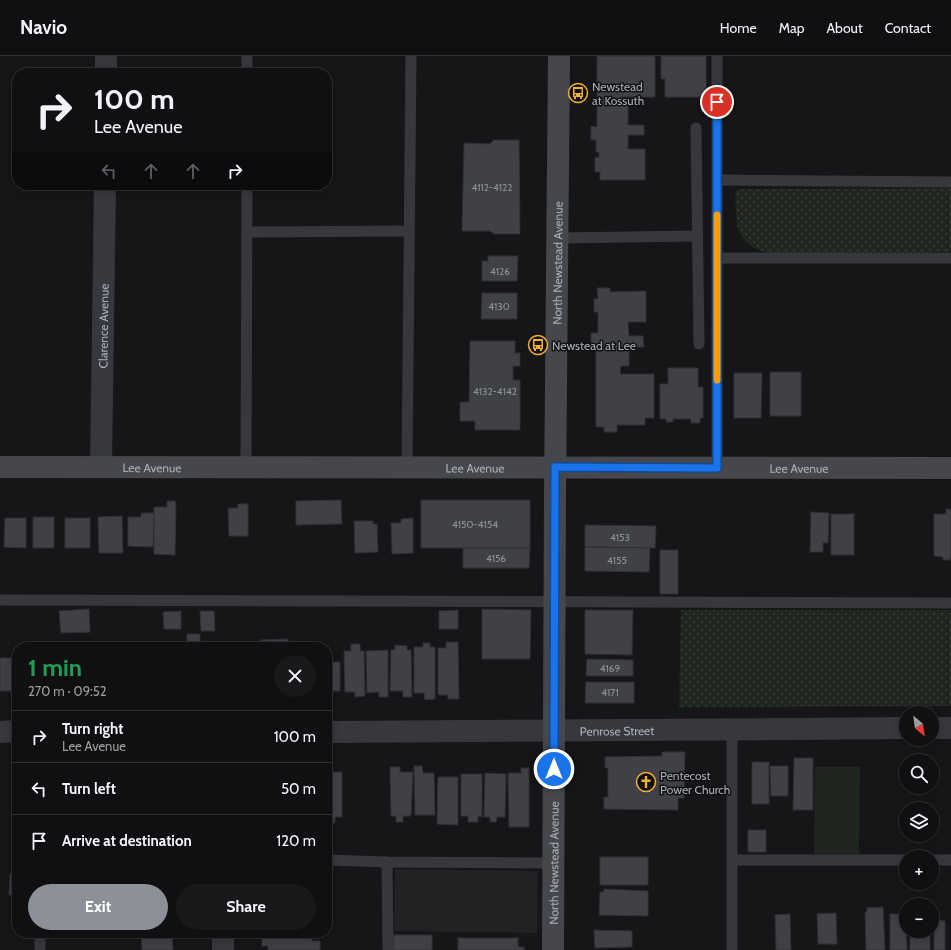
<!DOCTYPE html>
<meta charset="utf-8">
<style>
:root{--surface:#101012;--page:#19191b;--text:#f1f3f6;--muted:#9c9d9f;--line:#303032;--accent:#8c9099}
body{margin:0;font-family:Cabin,sans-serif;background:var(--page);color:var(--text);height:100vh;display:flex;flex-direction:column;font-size:15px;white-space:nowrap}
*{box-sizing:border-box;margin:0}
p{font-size:13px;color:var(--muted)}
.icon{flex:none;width:22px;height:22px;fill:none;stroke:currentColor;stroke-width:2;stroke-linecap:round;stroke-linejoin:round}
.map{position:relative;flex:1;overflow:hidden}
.drawer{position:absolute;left:12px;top:586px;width:320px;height:296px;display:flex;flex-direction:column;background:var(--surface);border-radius:16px;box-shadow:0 2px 10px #0003,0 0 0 1px var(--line)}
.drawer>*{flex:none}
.banner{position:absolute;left:12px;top:12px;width:320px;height:122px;border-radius:16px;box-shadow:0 2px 10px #0003,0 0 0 1px var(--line);background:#101012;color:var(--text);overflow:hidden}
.needle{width:26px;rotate:151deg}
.tools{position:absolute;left:899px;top:650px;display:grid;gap:8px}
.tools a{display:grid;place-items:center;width:40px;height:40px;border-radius:50%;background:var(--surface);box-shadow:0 2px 10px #0003,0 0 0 1px var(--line);font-size:20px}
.pin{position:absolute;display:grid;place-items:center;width:34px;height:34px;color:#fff;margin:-17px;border:2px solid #fff;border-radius:50%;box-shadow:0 1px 4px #0007}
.me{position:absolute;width:44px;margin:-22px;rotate:0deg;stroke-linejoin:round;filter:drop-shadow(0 0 3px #0008)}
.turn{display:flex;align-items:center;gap:14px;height:84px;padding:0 16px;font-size:18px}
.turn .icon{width:52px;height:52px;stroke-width:2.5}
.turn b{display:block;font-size:28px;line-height:34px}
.lanes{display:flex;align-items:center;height:38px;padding:0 16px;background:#0003;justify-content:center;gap:20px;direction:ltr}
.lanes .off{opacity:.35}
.round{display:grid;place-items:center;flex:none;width:42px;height:42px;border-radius:21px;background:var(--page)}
.summary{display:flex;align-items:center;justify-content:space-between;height:68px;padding:0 16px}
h1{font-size:24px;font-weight:700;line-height:30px;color:#1e9e55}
.cta{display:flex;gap:8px;margin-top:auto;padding:8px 16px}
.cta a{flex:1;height:46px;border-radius:24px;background:var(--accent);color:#fff;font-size:16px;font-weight:700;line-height:46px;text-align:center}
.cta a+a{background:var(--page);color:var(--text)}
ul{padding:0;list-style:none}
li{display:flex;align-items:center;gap:12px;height:52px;padding:0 16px;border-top:1px solid var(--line)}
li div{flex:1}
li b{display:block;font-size:15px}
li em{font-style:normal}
header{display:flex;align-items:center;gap:24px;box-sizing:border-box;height:56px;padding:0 20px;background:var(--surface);border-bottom:1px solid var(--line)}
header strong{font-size:19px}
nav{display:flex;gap:22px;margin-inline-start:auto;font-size:14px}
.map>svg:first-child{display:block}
.built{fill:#222225}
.grass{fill:url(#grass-dots)}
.garden{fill:#1e261f}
.building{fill:#404145;stroke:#303034}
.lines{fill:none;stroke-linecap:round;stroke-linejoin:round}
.lane{stroke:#37383d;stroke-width:11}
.street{stroke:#37383d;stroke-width:22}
.secondary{stroke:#45474d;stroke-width:22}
.route-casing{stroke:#114b97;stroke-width:10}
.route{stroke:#1a73e8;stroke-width:7}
.slow{stroke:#f59e0b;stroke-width:7}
.labels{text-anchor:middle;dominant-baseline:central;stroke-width:3;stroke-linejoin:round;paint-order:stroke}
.number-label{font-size:10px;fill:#8e929b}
.poi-label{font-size:12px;fill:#a8adb8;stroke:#111113;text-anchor:start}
.street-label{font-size:12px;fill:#a8adb8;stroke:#111113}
</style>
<header>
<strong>Navio</strong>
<nav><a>Home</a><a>Map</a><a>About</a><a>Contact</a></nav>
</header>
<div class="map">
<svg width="951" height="894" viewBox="0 0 951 894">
<defs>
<pattern id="grass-dots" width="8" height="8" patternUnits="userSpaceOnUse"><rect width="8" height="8" fill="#1e261f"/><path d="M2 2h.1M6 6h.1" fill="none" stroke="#3c433d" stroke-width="1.8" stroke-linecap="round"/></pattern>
</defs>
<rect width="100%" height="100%" fill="#161618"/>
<polygon class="built" points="395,813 538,815 537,877 394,875"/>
<g class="grass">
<path d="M951 132V196L767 197C732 185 737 168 735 135L742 133Z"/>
<polygon points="681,554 951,554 951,650 679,651"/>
</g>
<polygon class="garden" points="815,711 860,711 859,798 814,798"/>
<g class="building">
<polygon points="597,0 655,0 655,41 622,41 622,49 628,49 628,69 644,69 644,79 628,79 628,93 645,93 645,124 600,124 600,116 595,116 595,101 599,102 599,96 596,96 596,84 591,84 591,70 597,71"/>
<polygon points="661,0 706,0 706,41 665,41 665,23 661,23"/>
<polygon points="494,84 519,84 520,178 494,178 490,175 462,175 464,87 490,88"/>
<polygon points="488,200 518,200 517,225 482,225 482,205 488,205"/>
<polygon points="597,232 610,232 610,236 646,235 646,266 628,266 629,280 643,280 644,291 629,291 629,310 621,310 620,318 654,318 654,362 645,362 645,369 617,369 617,376 604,376 604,371 596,371 596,291 591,291 591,277 598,277 598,256 594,256 594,243 598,243"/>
<polygon points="482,237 517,237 517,263 481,263"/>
<polygon points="470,285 515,285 515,297 520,297 520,310 513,310 513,324 520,324 520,374 475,374 475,365 460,365 460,346 469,346"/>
<polygon points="668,312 698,312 698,331 703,331 703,362 700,362 700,367 691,367 691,363 673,363 673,366 666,366 666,363 660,363 660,328 668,328"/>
<rect x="770" y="316" width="31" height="44"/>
<polygon points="734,317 762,317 761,362 734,362"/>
<polygon points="341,444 342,468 296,469 296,445"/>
<rect x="421" y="444" width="109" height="48"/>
<polygon points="167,445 175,445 176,451 175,499 154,498 154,451 167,451"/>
<polygon points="238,448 248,448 248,480 229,480 228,452 238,452"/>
<polygon points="946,453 951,453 951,501 950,504 943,504 943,501 934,500 934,458 946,458"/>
<polygon points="811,456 829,457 828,487 823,487 823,496 810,496"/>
<polygon points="141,457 154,457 153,491 128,490 128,461 141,461"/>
<rect x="831" y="458" width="23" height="41"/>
<polygon points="122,460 123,497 99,497 98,461"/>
<rect x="33" y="461" width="21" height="31"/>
<polygon points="5,462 26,462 26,492 4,491"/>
<rect x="65" y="462" width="25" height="30"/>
<polygon points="413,462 413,497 392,498 391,467 401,467 401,463"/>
<polygon points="354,465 373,465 373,468 377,468 378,496 355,497"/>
<polygon points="585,469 656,470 655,492 585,491"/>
<polygon points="585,491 650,492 649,516 585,515"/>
<polygon points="463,492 530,492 529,512 463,512"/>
<rect x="660" y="494" width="18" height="44"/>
<polygon points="89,553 90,576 61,577 59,555"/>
<polygon points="482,553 531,554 530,603 482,603"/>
<polygon points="458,554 458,573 439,573 439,555"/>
<polygon points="585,554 633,554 632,599 585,598"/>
<polygon points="181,555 181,573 164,573 163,556"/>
<polygon points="200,555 214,555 215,575 201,575"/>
<polygon points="187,578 200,578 200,591 184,591 187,591"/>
<polygon points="288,583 288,591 260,591 260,584"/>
<polygon points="446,586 458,586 459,643 448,643 448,639 439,639 438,637 438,592 446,592"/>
<polygon points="423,587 430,587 430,591 435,591 435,643 425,644 424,637 414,637 414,591 423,591"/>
<polygon points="48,588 49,591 33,591 33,589"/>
<polygon points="351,588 360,588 360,595 364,595 365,640 355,641 355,636 345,636 344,595 351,595"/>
<polygon points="395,589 407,590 407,594 411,594 412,641 403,641 403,635 390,635 391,594 395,594"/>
<polygon points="388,594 388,641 379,641 379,636 367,637 366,595"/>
<polygon points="0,602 17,602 17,638 12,638 12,635 0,635"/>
<polygon points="587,603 633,604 633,620 586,620"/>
<rect x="327" y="606" width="13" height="29"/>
<polygon points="586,626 634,626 634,647 585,647"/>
<polygon points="662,696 685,696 684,742 678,742 678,754 604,753 604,741 608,741 608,712 605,712 605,701 662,700"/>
<polygon points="794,702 813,702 813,754 793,754"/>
<rect x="752" y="706" width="17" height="42"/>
<polygon points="327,710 328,716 342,716 342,761 335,761 335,767 327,767"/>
<polygon points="414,710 422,710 423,717 434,717 435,759 415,759"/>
<polygon points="770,710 788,710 788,740 771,740"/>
<polygon points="390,711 400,711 400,716 413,716 411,760 403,760 403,766 396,766 396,760 391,760"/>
<rect x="14" y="712" width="3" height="33"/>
<polygon points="521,712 529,712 529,771 509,771 508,717 521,717"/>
<polygon points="485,717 506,718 505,761 497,761 496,766 490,766 490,761 484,761"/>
<polygon points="461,718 482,718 482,761 478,760 478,766 468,766 468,760 461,760"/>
<polygon points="438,721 458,721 458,769 437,768"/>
<polygon points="13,768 17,768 17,790 12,790"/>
<rect x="748" y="774" width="18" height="22"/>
<rect x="12" y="790" width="5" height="26"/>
<rect x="600" y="801" width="48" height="28"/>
<polygon points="10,818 17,818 17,839 9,839"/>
<polygon points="604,833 648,835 648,860 599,859 600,836 604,836"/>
<polygon points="883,851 885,894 866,894 865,856 867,856 867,852"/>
<polygon points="836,857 837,888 818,888 817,858"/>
<polygon points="790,858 791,894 776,894 775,859"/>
<polygon points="890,858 906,858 907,894 890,894"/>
<polygon points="934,864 945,865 945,894 934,894"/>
<polygon points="594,874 632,875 632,891 595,892"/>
<rect x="910" y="875" width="20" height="19"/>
<polygon points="141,877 172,877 173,894 142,894"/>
<polygon points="262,877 311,878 312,885 320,885 320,894 268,894 268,890 262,890"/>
<polygon points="394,879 432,879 432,894 393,894"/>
<polygon points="458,882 518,882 518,891 524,891 524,894 458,894"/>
</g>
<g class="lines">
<g class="lane">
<polyline points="717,0 717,412"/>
<polyline points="247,17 247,0"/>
<polyline points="696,72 699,288"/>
<polyline points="717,124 951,126"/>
<polyline points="247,176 409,175"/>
<polyline points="558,182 696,180"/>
<polyline points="717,202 951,202"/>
<polyline points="246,411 247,129"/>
<polyline points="407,411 411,0"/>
<polyline points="0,544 951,547"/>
<polyline points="732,673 732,894"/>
<polyline points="327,804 387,806 553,807"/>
<polyline points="732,804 906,804"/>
<polyline points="932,804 951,804"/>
<polyline points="387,806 388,894"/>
<polyline points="40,877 40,894"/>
</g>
<g class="street">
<polyline points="106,17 106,0"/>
<path id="s1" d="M101 411 105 129"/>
<polyline points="932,672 951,672"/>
<polyline points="0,676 17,675"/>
<path id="s2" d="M327 676C520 676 713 673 906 672"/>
<polyline points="223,877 223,894"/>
</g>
<g class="secondary">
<path id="s3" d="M0 411 951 412"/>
<path id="s4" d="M553 894 555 439 559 0"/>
</g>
</g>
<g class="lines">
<g class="route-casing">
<polyline id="route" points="554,713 555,411 717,412 717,46"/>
</g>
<use href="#route" class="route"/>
<polyline class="slow" points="717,159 717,324"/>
</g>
<defs>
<g id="bus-ring" transform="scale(1)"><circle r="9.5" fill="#111113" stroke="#f2b134" stroke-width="1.5"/><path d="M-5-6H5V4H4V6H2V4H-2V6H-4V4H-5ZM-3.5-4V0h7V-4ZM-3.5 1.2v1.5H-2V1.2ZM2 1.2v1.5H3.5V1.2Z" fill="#f2b134"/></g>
<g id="church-ring" transform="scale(1)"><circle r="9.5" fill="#111113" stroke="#f2b134" stroke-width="1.5"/><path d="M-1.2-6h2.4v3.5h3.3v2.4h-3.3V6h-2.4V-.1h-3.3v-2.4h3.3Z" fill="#f2b134"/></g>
</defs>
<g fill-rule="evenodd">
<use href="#bus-ring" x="578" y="37"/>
<use href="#bus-ring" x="538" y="289"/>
<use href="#church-ring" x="646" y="726"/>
</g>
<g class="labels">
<g class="number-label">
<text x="492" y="131">4112-4122</text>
<text x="500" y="215">4126</text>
<text x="499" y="250">4130</text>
<text x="495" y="335">4132-4142</text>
<text x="475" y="468">4150-4154</text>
<text x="620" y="481">4153</text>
<text x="496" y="502">4156</text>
<text x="617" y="504">4155</text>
<text x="610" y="612">4169</text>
<text x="610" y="636">4171</text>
</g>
<g class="poi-label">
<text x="592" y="30">Newstead<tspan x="592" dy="14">at Kossuth</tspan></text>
<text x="552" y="289">Newstead at Lee</text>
<text x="660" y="719">Pentecost<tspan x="660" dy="14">Power Church</tspan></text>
</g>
<g class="street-label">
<text stroke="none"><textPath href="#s4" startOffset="687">North Newstead Avenue</textPath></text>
<text stroke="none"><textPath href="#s1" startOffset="141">Clarence Avenue</textPath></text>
<text stroke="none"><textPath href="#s3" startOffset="152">Lee Avenue</textPath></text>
<text stroke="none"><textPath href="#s3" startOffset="475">Lee Avenue</textPath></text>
<text stroke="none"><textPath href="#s3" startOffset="799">Lee Avenue</textPath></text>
<text stroke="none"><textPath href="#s2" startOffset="290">Penrose Street</textPath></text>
<text stroke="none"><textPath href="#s4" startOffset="87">North Newstead Avenue</textPath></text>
</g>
</g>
</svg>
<div class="tools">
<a><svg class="needle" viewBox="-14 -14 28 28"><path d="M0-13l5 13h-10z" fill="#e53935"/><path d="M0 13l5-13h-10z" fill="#9c9d9f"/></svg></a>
<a><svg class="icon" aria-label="search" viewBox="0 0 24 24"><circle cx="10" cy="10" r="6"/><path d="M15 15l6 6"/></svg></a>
<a><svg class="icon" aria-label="layers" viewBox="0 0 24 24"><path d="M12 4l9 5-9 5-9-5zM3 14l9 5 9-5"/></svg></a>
<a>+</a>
<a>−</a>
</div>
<div class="pin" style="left:717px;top:46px;background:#d93025"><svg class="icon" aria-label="arrive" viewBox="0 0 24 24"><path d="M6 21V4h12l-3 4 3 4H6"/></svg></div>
<svg class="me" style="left:554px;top:713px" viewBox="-20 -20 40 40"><circle r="17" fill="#1a73e8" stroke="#fff" stroke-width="3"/><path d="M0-11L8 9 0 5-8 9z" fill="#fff"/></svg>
<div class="banner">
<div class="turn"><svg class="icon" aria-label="right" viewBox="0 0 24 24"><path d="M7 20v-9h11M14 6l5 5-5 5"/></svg><div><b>100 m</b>Lee Avenue</div></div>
<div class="lanes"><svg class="icon off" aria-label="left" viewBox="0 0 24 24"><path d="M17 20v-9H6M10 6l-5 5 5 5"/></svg><svg class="icon off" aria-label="ahead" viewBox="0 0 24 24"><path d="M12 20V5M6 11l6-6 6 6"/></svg><svg class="icon off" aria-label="ahead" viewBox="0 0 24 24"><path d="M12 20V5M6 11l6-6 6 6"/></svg><svg class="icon" aria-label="right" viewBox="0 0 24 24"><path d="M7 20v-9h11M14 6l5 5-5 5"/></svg></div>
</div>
<section class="drawer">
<div class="summary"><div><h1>1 min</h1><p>270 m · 09:52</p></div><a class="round"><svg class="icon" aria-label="close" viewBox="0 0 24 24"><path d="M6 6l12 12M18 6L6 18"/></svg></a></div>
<ul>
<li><svg class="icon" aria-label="right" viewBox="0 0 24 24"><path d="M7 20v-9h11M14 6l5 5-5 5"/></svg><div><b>Turn right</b><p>Lee Avenue</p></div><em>100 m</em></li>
<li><svg class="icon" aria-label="left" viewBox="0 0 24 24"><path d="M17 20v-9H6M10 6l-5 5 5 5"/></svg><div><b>Turn left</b></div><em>50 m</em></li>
<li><svg class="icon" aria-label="arrive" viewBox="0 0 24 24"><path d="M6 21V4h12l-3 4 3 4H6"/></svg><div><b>Arrive at destination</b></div><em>120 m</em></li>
</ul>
<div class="cta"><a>Exit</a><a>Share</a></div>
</section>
</div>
